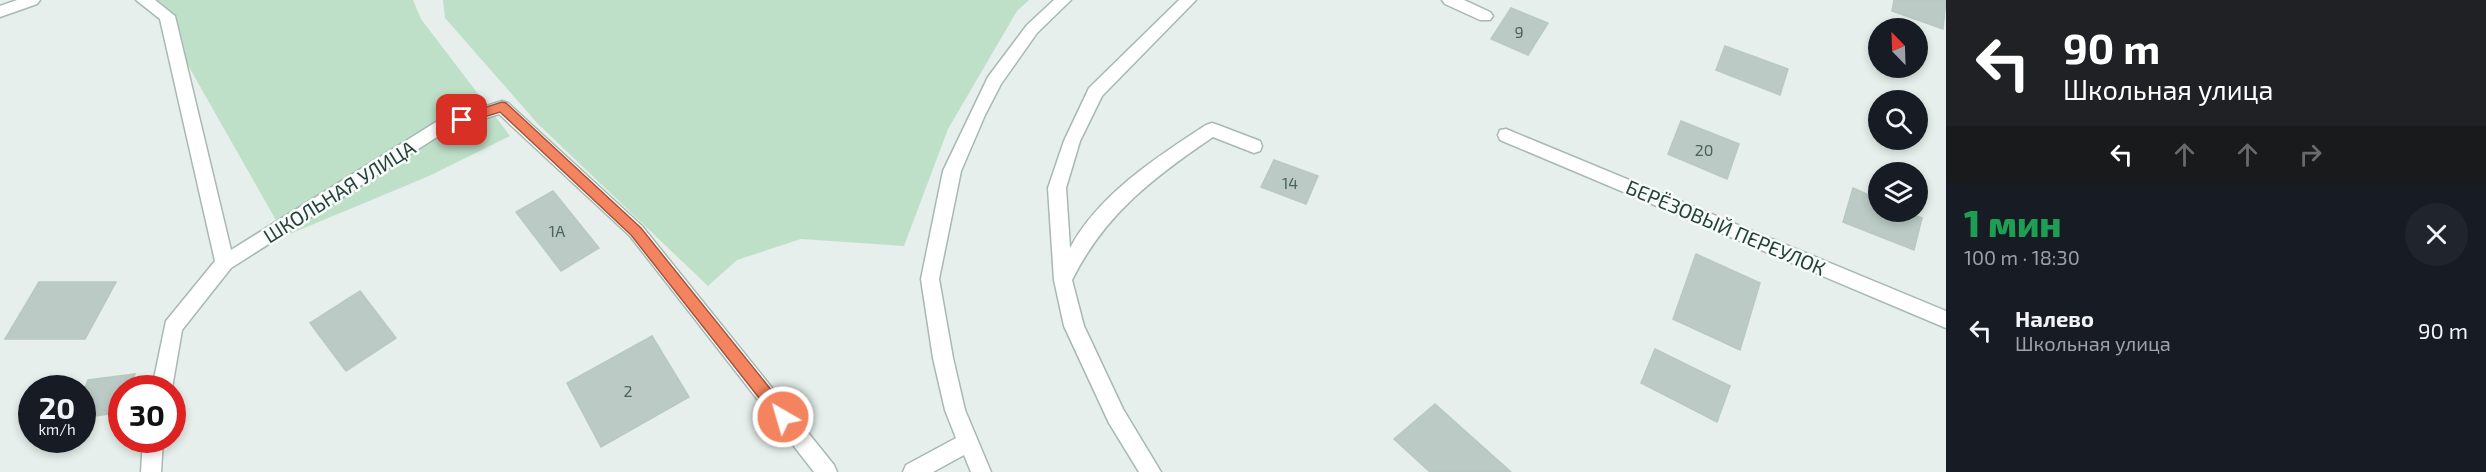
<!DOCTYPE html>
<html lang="ru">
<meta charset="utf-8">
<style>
:root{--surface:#171b24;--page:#20242c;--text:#f1f3f6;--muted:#9ea1a6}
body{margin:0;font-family:"Exo 2",sans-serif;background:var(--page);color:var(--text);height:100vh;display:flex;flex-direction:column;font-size:22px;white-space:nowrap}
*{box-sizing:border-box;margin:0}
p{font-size:20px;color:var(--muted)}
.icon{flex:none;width:33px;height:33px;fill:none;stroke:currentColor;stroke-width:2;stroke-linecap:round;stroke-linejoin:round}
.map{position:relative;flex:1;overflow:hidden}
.sheet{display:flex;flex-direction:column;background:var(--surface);width:540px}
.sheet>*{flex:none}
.guide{background:#202124;color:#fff;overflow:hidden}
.needle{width:39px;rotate:337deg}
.buttons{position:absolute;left:1868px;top:18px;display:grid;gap:12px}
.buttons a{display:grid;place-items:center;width:60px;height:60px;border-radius:50%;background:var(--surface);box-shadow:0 3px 9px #0003;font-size:30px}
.speed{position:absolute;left:18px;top:375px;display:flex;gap:12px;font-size:30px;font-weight:700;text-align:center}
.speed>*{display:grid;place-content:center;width:78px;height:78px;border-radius:50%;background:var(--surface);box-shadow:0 3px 9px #0003;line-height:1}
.speed small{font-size:15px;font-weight:400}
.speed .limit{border:9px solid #d22;background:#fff;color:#111}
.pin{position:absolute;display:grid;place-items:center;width:51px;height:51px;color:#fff;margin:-26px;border-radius:12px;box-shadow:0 3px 9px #0006}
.me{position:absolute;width:66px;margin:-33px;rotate:322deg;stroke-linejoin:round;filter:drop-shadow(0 0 4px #0008)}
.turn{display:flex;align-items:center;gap:21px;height:126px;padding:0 18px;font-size:27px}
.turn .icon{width:78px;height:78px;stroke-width:2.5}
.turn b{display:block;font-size:42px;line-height:51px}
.lanes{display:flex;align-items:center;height:57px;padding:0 18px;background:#0003;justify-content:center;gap:30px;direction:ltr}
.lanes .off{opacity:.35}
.round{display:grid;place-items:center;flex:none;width:63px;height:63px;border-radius:32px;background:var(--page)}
.overview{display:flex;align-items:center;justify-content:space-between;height:102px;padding:0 18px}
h1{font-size:36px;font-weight:800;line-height:45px;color:#1e9e55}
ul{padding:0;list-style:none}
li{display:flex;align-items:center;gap:18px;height:90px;padding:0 18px}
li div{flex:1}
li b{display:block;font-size:22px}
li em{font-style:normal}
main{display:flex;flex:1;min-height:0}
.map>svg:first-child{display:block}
.green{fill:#bfe0c8}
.building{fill:#bbcac4;stroke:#b8c9c2;stroke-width:1.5}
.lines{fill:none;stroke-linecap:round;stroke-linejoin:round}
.minor-casing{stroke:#a8b8b2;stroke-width:3}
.minor{fill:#fff;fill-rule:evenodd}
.route{fill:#f4845f;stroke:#9f563e;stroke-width:1.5}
.labels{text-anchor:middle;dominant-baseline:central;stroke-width:5;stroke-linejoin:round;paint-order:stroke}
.number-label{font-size:16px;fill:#4a645c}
.street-label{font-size:20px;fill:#24423a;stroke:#f7fbf9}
</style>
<main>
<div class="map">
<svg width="1946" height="472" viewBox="0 0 1946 472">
<rect width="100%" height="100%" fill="#e6efeb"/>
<g class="green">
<polygon points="151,0 413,0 421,19 510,136 429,176 285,236"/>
<polygon points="443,0 1029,0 1017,11 948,129 904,246 801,239 737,260 708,286 538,124 445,18"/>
</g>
<g class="building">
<polygon points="1894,0 1946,0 1943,29 1892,11"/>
<polygon points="1511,8 1548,23 1528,55 1491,39"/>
<polygon points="1725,46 1788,69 1780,95 1716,70"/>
<polygon points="1681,121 1739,144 1727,179 1668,154"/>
<polygon points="1274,160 1318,176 1306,204 1261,187"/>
<polygon points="1853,188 1878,199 1878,212 1907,212 1922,218 1914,250 1843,222"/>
<polygon points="553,191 599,248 561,271 516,212"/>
<polygon points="1696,254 1760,283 1740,350 1673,319"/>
<polygon points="39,282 116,282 85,339 5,339"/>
<polygon points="360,291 396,338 346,371 310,323"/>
<polygon points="652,336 689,397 601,447 567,383"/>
<polygon points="1655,349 1730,386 1717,422 1641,383"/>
<polygon points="135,374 130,388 122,388 122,412 82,418 82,397 88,380"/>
<polygon points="1435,404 1511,472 1430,472 1394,439"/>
</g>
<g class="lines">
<g class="minor-casing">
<g id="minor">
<polygon points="17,0 40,0 37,4 0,17 0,6"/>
<polygon points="136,0 155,0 175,16 231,250 436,122 502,101 508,103 642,226 834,465 837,472 814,472 630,236 499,114 448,130 231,268 182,330 172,388 152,388 166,321 215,261 160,19"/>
<polygon points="1054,0 1071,0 1037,33 1001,84 985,115 961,171 939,279 953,358 965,410 991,472 971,472 964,455 933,472 903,472 906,465 956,438 945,410 933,358 921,279 943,171 988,77 1027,25"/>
<path d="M1179 0H1196L1102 96 1080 141 1066 188 1070 248C1099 194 1157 157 1206 125L1212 123 1218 125 1260 141 1262 146 1260 151 1254 153 1213 137C1154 177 1105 214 1072 280L1084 326 1123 409 1161 472H1139L1109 423 1064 326 1054 280 1048 188 1064 141 1089 88Z"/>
<polygon points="1442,0 1464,0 1490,12 1493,16 1490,20 1480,20 1445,4"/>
<polygon points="1506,129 1946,311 1946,328 1500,140 1498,135 1500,130"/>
<polygon points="143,440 163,440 161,472 141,472"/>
</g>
</g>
<use href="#minor" class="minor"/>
</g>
<polygon class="route" points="502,102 506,103 641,228 789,412 791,417 789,422 783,424 778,422 631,235 500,112 462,124 456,120 458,116"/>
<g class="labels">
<g class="number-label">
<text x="1519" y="31">9</text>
<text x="1704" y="149">20</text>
<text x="1290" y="182">14</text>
<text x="557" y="230">1А</text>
<text x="628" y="390">2</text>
</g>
<g class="street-label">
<text transform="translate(339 191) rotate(-32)">ШКОЛЬНАЯ УЛИЦА</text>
<text transform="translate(1726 227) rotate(23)">БЕРЁЗОВЫЙ ПЕРЕУЛОК</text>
</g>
</g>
</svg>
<div class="buttons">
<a><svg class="needle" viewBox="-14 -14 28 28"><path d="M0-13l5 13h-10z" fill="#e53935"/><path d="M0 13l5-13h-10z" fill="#9ea1a6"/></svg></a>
<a><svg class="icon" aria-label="search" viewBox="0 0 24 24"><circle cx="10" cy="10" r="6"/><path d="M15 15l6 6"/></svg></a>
<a><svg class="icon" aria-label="layers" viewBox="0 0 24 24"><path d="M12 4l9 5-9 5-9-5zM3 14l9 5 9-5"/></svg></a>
</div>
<div class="speed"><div>20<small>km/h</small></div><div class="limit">30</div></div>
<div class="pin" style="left:462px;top:120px;background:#d93025"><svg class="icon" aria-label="arrive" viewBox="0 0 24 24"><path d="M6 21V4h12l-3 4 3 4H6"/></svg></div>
<svg class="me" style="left:783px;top:417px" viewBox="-20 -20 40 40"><circle r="17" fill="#f4845f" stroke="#fff" stroke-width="3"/><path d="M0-11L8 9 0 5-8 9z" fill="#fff"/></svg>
</div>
<section class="sheet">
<div class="guide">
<div class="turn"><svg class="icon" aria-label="left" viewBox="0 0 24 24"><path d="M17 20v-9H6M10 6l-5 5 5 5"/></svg><div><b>90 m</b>Школьная улица</div></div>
<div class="lanes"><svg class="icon" aria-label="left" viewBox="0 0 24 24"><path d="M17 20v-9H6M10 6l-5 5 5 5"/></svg><svg class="icon off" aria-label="ahead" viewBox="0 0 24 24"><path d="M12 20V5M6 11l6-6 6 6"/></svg><svg class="icon off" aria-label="ahead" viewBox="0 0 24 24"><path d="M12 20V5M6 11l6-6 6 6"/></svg><svg class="icon off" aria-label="right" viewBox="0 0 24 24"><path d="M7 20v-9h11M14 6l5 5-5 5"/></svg></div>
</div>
<div class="overview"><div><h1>1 мин</h1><p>100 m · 18:30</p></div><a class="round"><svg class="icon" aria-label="close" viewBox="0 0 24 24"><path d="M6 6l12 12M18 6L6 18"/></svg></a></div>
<ul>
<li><svg class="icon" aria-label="left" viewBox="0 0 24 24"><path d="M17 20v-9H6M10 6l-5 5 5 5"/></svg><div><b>Налево</b><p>Школьная улица</p></div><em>90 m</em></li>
</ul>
</section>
</main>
